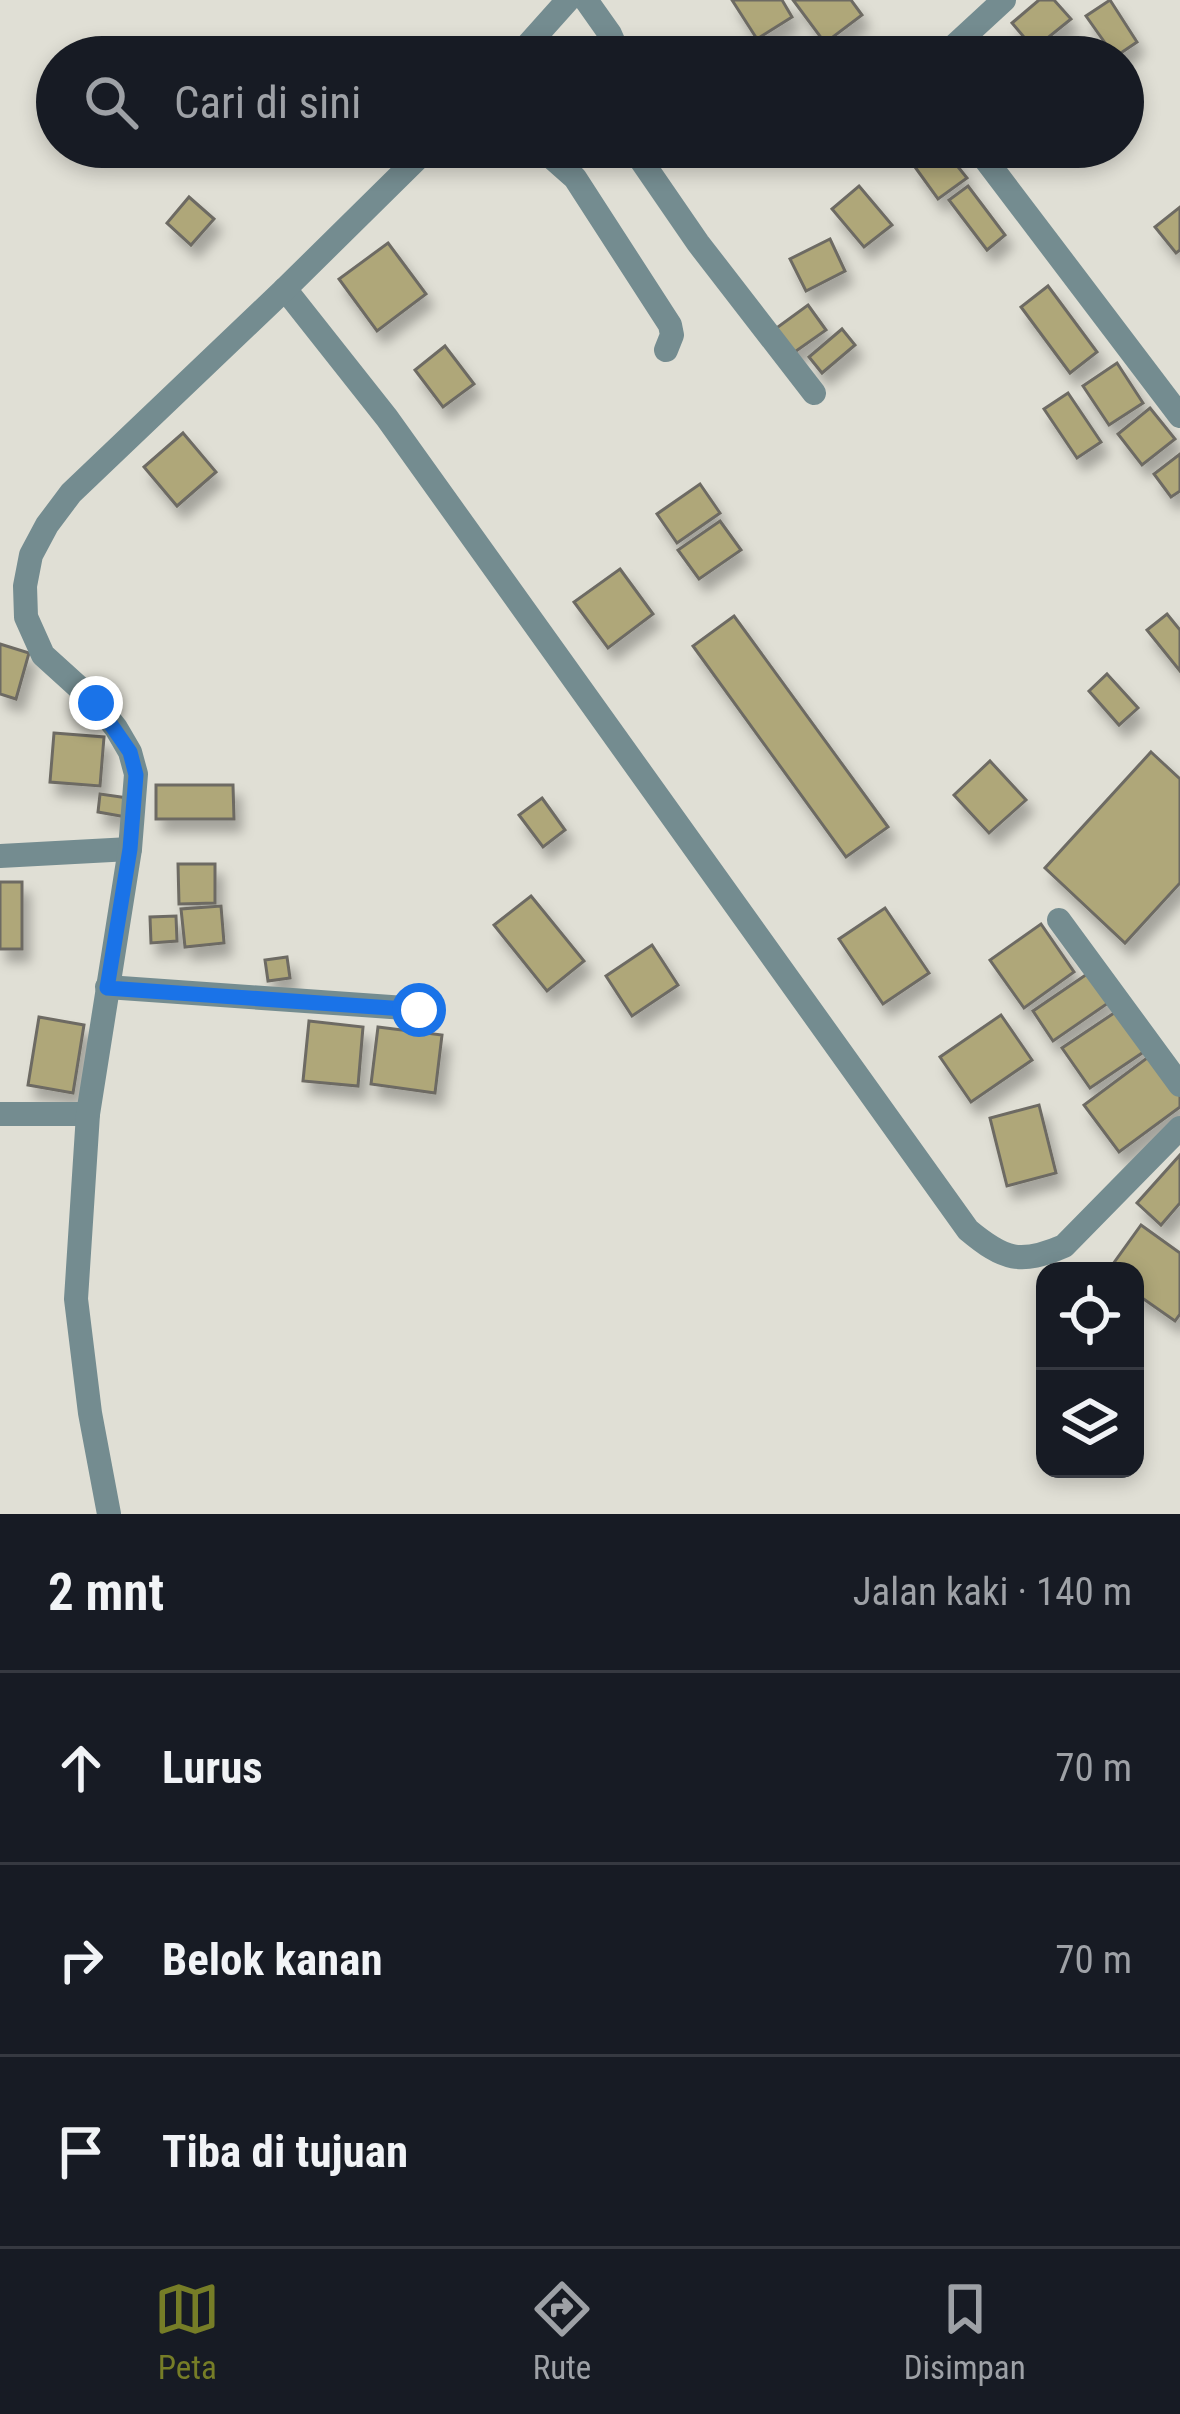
<!DOCTYPE html>
<html lang="id">
<head>
<meta charset="utf-8">
<style>
	:root { --surface:#171b24; --page:#242831; --text:#f1f3f6; --muted:#9ea1a6; --line:#363941; --accent:#767d27 }
	body { margin:0; font-family:"Roboto Condensed",sans-serif; background:var(--page); color:var(--text) }
	.controls { position:absolute; right:36px; bottom:36px; display:grid; overflow:hidden; border-radius:24px; box-shadow:0 6px 18px #0003 }
	.controls button { width:108px; height:108px; display:grid; place-items:center; padding:0; border:0; border-bottom:3px solid var(--line); background:var(--surface); color:var(--text); font:60px sans-serif }
	.stop { position:absolute; width:36px; height:36px; margin:-27px; border:9px solid #1a73e8; border-radius:50%; background:#fff }
	.stop.end { background:#1a73e8; border-color:#fff; box-shadow:0 3px 12px #0008 }
	.list { margin:0; padding:0; list-style:none }
	h2 { display:flex; justify-content:space-between; align-items:center; height:156px; margin:0; padding:0 48px; font-size:51px }
	h2 small { font-size:39px; font-weight:400; color:var(--muted) }
	.list li { display:grid; grid-template-columns:78px 1fr auto; gap:36px; align-items:center; box-sizing:border-box; height:192px; padding:0 48px; border-top:3px solid var(--line) }
	.list b { display:block; font-size:45px; white-space:nowrap }
	.list em { font-size:39px; font-style:normal; color:var(--muted) }
	.icon { flex:none; width:66px; height:66px; fill:none; stroke:currentColor; stroke-width:2; stroke-linecap:round; stroke-linejoin:round }
	.map { position:relative; flex:none; width:1180px; height:1514px; overflow:hidden }
	.search { position:absolute; background:var(--surface); box-shadow:0 6px 18px #0003; left:36px; right:36px; top:36px; height:132px; display:flex; align-items:center; gap:30px; box-sizing:border-box; padding:0 42px; border-radius:66px; color:var(--muted); font-size:45px }
	.sheet { height:732px; background:var(--surface) }
	nav { display:flex; justify-content:space-around; align-items:center; box-sizing:border-box; height:168px; border-top:3px solid var(--line); background:var(--surface); font-size:33px; color:var(--muted) }
	nav a { display:grid; justify-items:center; gap:6px }
	nav .on { color:var(--accent) }
	.map>svg:first-child { display:block }
	.building { fill:#afa779; stroke:#6d6b63; stroke-width:3; filter:url(#shadow) }
	.lines { fill:none; stroke-linecap:round; stroke-linejoin:round }
	.minor { stroke:#748c90; stroke-width:24 }
	.route { stroke:#1a73e8; stroke-width:15 }
</style>
</head>
<body>
<div class="map">
<svg width="1180" height="1514" viewBox="0 0 1180 1514">
	<defs>
		<filter id="shadow"><feDropShadow dx="7" dy="12" stdDeviation="6" flood-color="#0004"/></filter>
	</defs>
	<rect width="100%" height="100%" fill="#e0dfd5"/>
	<g class="building">
		<polygon points="732,0 782,0 792,17 757,39"/>
		<polygon points="793,0 851,0 862,15 825,43"/>
		<polygon points="1039,0 1054,0 1071,19 1034,49 1012,23"/>
		<polygon points="1110,0 1137,42 1115,57 1086,16"/>
		<polygon points="809,43 818,57 788,57"/>
		<polygon points="942,147 967,178 938,199 915,167"/>
		<polygon points="859,186 892,225 864,247 832,209"/>
		<polygon points="968,186 1005,235 987,250 949,200"/>
		<polygon points="189,197 214,219 191,245 167,223"/>
		<polygon points="1180,207 1180,250 1176,253 1155,227"/>
		<polygon points="830,239 845,271 806,291 790,259"/>
		<polygon points="388,243 426,294 377,331 339,279"/>
		<polygon points="1048,286 1097,352 1070,373 1021,307"/>
		<polygon points="808,305 826,330 789,356 771,332"/>
		<polygon points="842,329 855,345 822,373 809,357"/>
		<polygon points="445,346 474,384 443,407 415,370"/>
		<polygon points="1117,363 1143,403 1109,425 1083,386"/>
		<polygon points="1068,393 1101,442 1077,458 1044,409"/>
		<polygon points="1150,408 1175,439 1142,465 1118,434"/>
		<polygon points="183,433 216,472 177,506 144,467"/>
		<polygon points="1180,454 1180,491 1171,497 1154,474"/>
		<polygon points="700,484 720,513 677,543 657,514"/>
		<polygon points="720,521 741,550 699,579 678,550"/>
		<polygon points="620,569 653,614 608,648 574,602"/>
		<polygon points="1167,614 1180,630 1180,671 1147,630"/>
		<polygon points="734,616 888,827 846,857 693,646"/>
		<polygon points="0,644 29,653 16,699 0,694"/>
		<polygon points="1107,674 1138,708 1119,725 1089,691"/>
		<polygon points="54,733 104,737 100,786 50,782"/>
		<polygon points="1151,752 1180,779 1180,883 1125,943 1045,868"/>
		<polygon points="990,761 1026,800 989,833 954,795"/>
		<polygon points="156,785 233,785 234,819 156,819"/>
		<polygon points="100,794 128,798 126,817 98,812"/>
		<polygon points="542,798 565,830 543,847 519,815"/>
		<polygon points="178,864 215,864 215,903 179,904"/>
		<rect x="0" y="882" width="22" height="67"/>
		<polygon points="531,896 584,961 547,991 494,925"/>
		<polygon points="221,906 224,943 185,947 181,909"/>
		<polygon points="885,908 929,973 883,1004 839,939"/>
		<polygon points="176,916 177,941 151,943 150,917"/>
		<polygon points="1041,924 1074,972 1024,1008 990,960"/>
		<polygon points="652,945 678,985 632,1016 606,976"/>
		<polygon points="287,957 290,978 268,981 265,960"/>
		<polygon points="1090,972 1111,1001 1053,1041 1033,1011"/>
		<polygon points="1120,1009 1148,1049 1090,1088 1062,1048"/>
		<polygon points="1001,1015 1032,1060 971,1102 940,1057"/>
		<polygon points="39,1017 84,1025 73,1093 28,1085"/>
		<polygon points="309,1021 363,1027 358,1086 303,1081"/>
		<polygon points="378,1027 442,1035 435,1093 371,1084"/>
		<polygon points="1151,1055 1180,1094 1180,1107 1119,1152 1084,1105"/>
		<polygon points="1039,1105 1056,1173 1007,1186 990,1118"/>
		<polygon points="1180,1155 1180,1203 1161,1225 1137,1203"/>
		<polygon points="1141,1225 1180,1253 1180,1314 1175,1321 1135,1293 1135,1271 1108,1271"/>
	</g>
	<g class="lines">
		<g class="minor">
			<polyline points="586,0 610,34 620,57"/>
			<polyline points="517,57 568,0"/>
			<polyline points="946,57 953,47 1004,0"/>
			<polyline points="540,147 575,178 670,325 672,335 666,350"/>
			<polyline points="632,147 698,243 814,393"/>
			<polyline points="976,147 1180,416"/>
			<path d="M285 289 387 418 968 1230C1004 1260 1020 1265 1064 1246L1180 1128"/>
			<polyline points="0,856 130,849"/>
			<polyline points="1059,920 1180,1085"/>
			<polyline points="107,987 419,1009"/>
			<polyline points="0,1114 88,1114"/>
			<polyline points="109,1514 90,1413 76,1299 88,1114 130,849 136,774 130,752 116,728 96,703 43,655 26,617 25,586 31,555 47,525 71,493 285,289 429,147"/>
		</g>
	</g>
	<g class="lines">
		<polyline class="route" points="96,703 130,752 136,775 130,849 107,988 419,1010"/>
	</g>
</svg>
<div class="controls">
<button><svg class="icon" aria-label="locate" viewBox="0 0 24 24"><circle cx="12" cy="12" r="6"/><path d="M12 2v4M12 18v4M2 12h4M18 12h4"/></svg></button>
<button><svg class="icon" aria-label="layers" viewBox="0 0 24 24"><path d="M12 4l9 5-9 5-9-5zM3 14l9 5 9-5"/></svg></button>
</div>
<div class="stop" style="left:419px;top:1010px"></div>
<div class="stop end" style="left:96px;top:703px"></div>
<div class="search"><svg class="icon" aria-label="search" viewBox="0 0 24 24"><circle cx="10" cy="10" r="6"/><path d="M15 15l6 6"/></svg>Cari di sini</div>
</div>
<section class="sheet">
<h2>2 mnt<small>Jalan kaki · 140 m</small></h2>
<ul class="list">
<li><svg class="icon" aria-label="ahead" viewBox="0 0 24 24"><path d="M12 20V5M6 11l6-6 6 6"/></svg><div><b>Lurus</b></div><em>70 m</em></li>
<li><svg class="icon" aria-label="right" viewBox="0 0 24 24"><path d="M7 20v-9h11M14 6l5 5-5 5"/></svg><div><b>Belok kanan</b></div><em>70 m</em></li>
<li><svg class="icon" aria-label="arrive" viewBox="0 0 24 24"><path d="M6 21V4h12l-3 4 3 4H6"/></svg><div><b>Tiba di tujuan</b></div></li>
</ul>
</section>
<nav>
<a class="on"><svg class="icon" aria-label="map" viewBox="0 0 24 24"><path d="M3 6l6-2 6 2 6-2v14l-6 2-6-2-6 2zM9 4v14M15 6v14"/></svg>Peta</a>
<a><svg class="icon" aria-label="directions" viewBox="0 0 24 24"><path d="M12 3l9 9-9 9-9-9zM9 14v-3h6M13 9l2 2-2 2"/></svg>Rute</a>
<a><svg class="icon" aria-label="saved" viewBox="0 0 24 24"><path d="M7 4h10v16l-5-4-5 4z"/></svg>Disimpan</a>
</nav>
</body>
</html>
